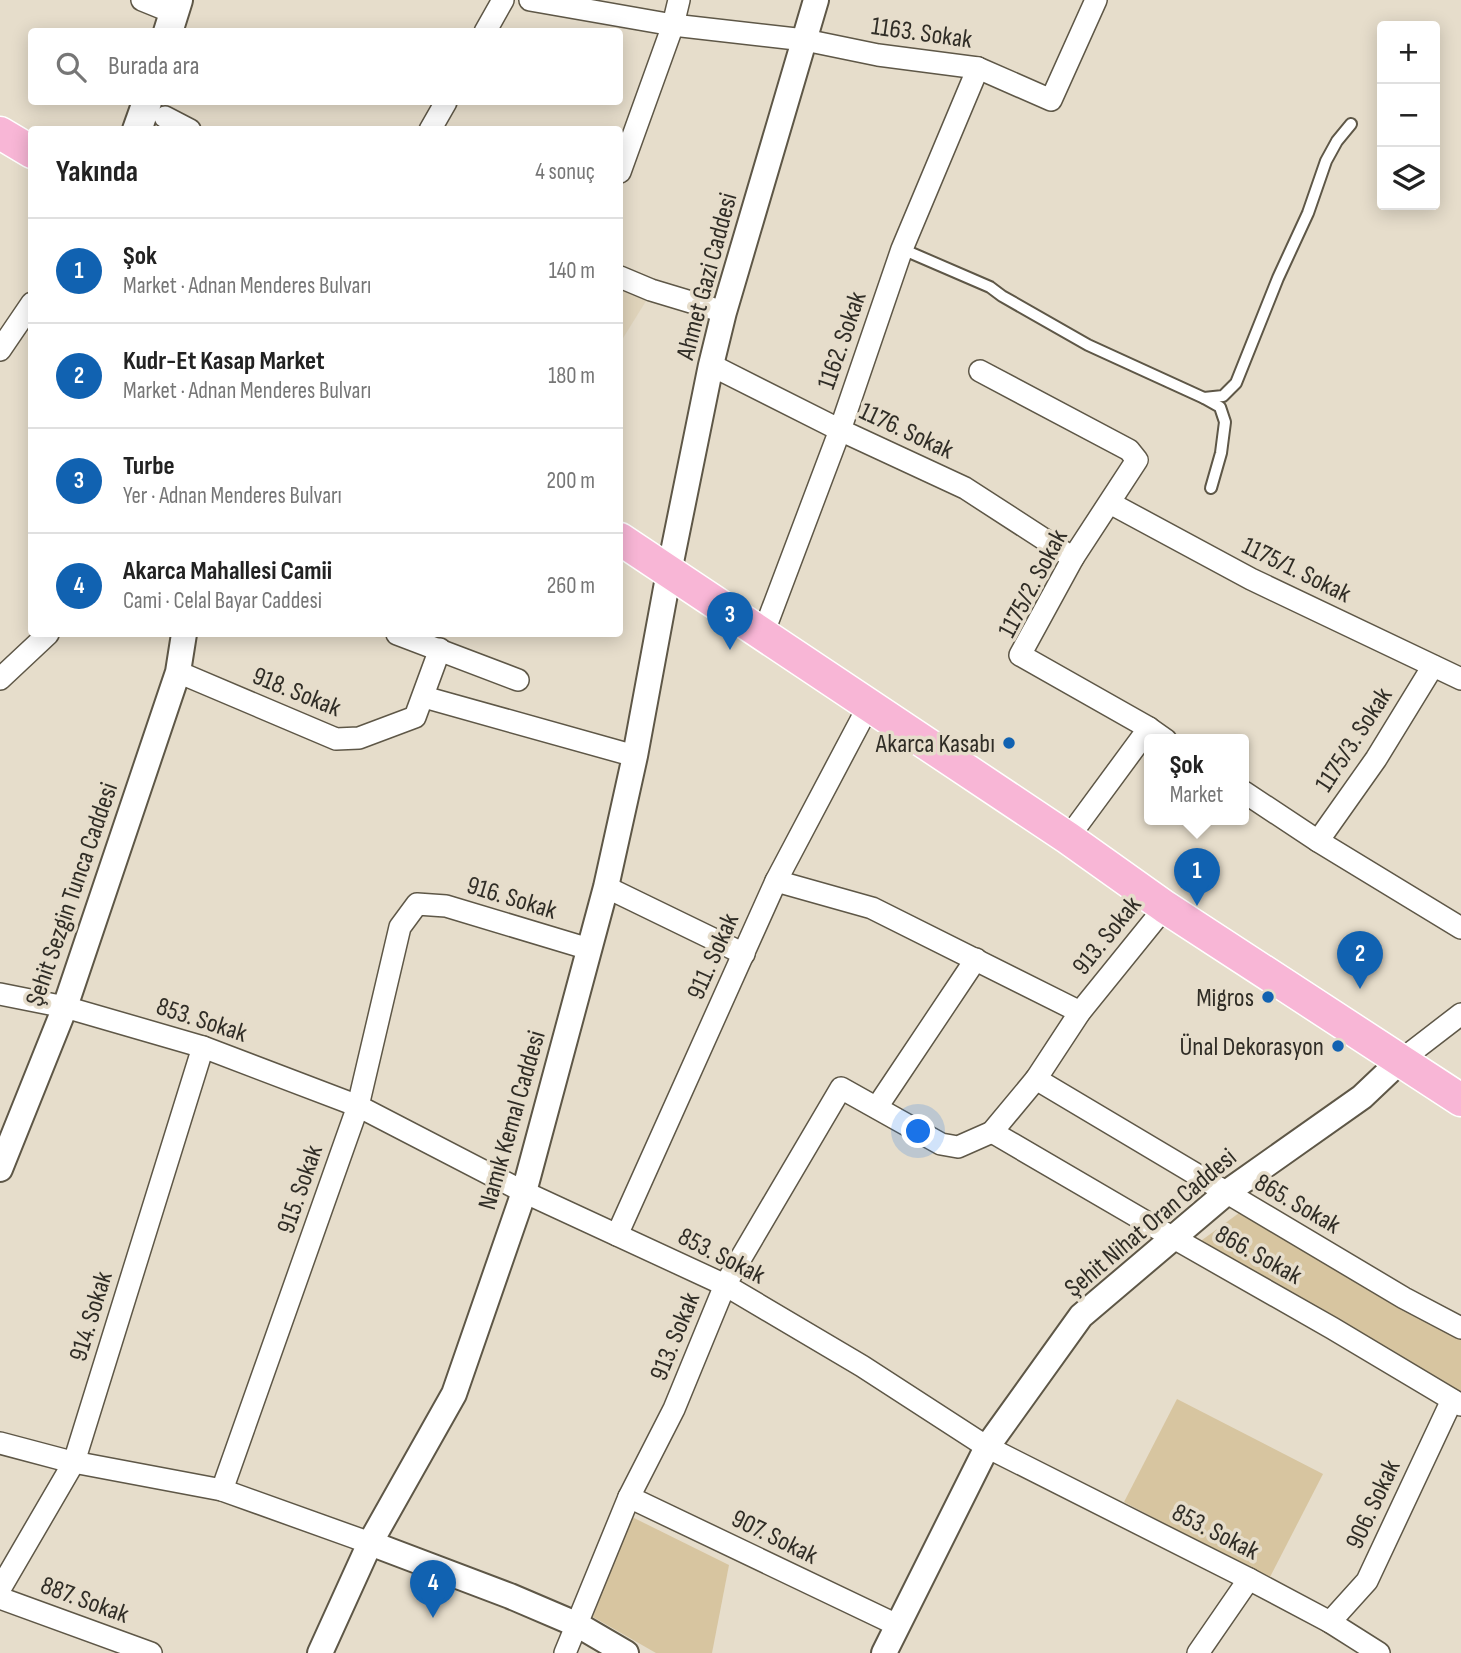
<!DOCTYPE html>
<html lang="tr">
<head>
<meta charset="utf-8">
<style>
	:root { --surface:#fff; --page:#f6f6f6; --text:#222; --muted:#767676; --line:#e0e0e0; --accent:#1162b1 }
	body { margin:0; font-family:"Sofia Sans Condensed",sans-serif; background:var(--page); color:var(--text) }
	.controls { position:absolute; right:21px; top:21px; display:grid; overflow:hidden; border-radius:7px; box-shadow:0 4px 18px #0003 }
	.controls button { width:63px; height:63px; display:grid; place-items:center; padding:0; border:0; border-bottom:2px solid var(--line); background:var(--surface); color:var(--text); font:35px sans-serif }
	.you { position:absolute; left:919px; top:1132px; width:24px; height:24px; margin:-18px; border:5px solid #fff; border-radius:50%; background:#1a73e8; box-shadow:0 0 0 10px #1a73e833 }
	.badge { display:grid; place-items:center; width:46px; height:46px; border-radius:50%; background:var(--accent); color:#fff; font-size:23px; font-weight:700 }
	.pin { position:absolute; translate:-50% -58px; filter:drop-shadow(0 2px 4px #0008) }
	.pin::after { content:''; position:absolute; top:37px; width:24px; height:21px; background:inherit; clip-path:polygon(0 0,100% 0,50% 100%) }
	.popup { position:absolute; left:1144px; top:734px; width:105px; height:91px; box-sizing:border-box; display:grid; place-content:center; border-radius:7px; background:var(--surface); filter:drop-shadow(0 2px 5px #0005); font-size:23px; white-space:nowrap; color:var(--muted) }
	.popup b { font-size:26px; color:var(--text) }
	.popup::after { content:''; position:absolute; left:50%; top:100%; margin-left:-14px; border:14px solid transparent; border-top-color:var(--surface) }
	.list { margin:0; padding:0; list-style:none }
	h2 { display:flex; justify-content:space-between; align-items:center; height:91px; margin:0; padding:0 28px; font-size:30px }
	h2 small { font-size:23px; font-weight:400; color:var(--muted) }
	.list li { display:grid; grid-template-columns:46px 1fr auto; gap:21px; align-items:center; box-sizing:border-box; height:105px; padding:0 28px; border-top:2px solid var(--line) }
	.list b { display:block; font-size:26px; white-space:nowrap }
	.list p { margin:0; font-size:23px; white-space:nowrap; color:var(--muted) }
	.list em { font-size:23px; font-style:normal; color:var(--muted) }
	.icon { flex:none; width:38px; height:38px; fill:none; stroke:currentColor; stroke-width:2; stroke-linecap:round; stroke-linejoin:round }
	.map { position:relative; flex:none; width:1461px; height:1653px; overflow:hidden }
	.search { position:absolute; background:var(--surface); box-shadow:0 4px 18px #0003; left:28px; top:28px; width:595px; height:77px; display:flex; align-items:center; gap:18px; box-sizing:border-box; padding:0 24px; border-radius:7px; color:var(--muted); font-size:26px }
	.panel { position:absolute; background:var(--surface); box-shadow:0 4px 18px #0003; left:28px; top:126px; width:595px; height:511px; border-radius:7px }
	.map>svg:first-child { display:block }
	.built { fill:#e0d4bb }
	.green { fill:#d7c5a0 }
	.lines { fill:none; stroke-linecap:round; stroke-linejoin:round }
	.service-casing { stroke:#5e5747; stroke-width:14 }
	.minor-casing { stroke:#5e5747; stroke-width:24 }
	.tertiary-casing { stroke:#5e5747; stroke-width:28 }
	.secondary-casing { stroke:#5e5747; stroke-width:32 }
	.primary-casing { stroke:#fff; stroke-width:35 }
	.service { stroke:#fff; stroke-width:10 }
	.minor { stroke:#fff; stroke-width:21 }
	.tertiary { stroke:#fff; stroke-width:24 }
	.secondary { stroke:#fff; stroke-width:28 }
	.primary { stroke:#f8b6d6; stroke-width:32 }
	.poi-dot { fill:#1162b1; stroke:#e6ddcb; stroke-width:2.5 }
	.labels { text-anchor:middle; stroke-width:7; stroke-linejoin:round; paint-order:stroke }
	.street-label { font-size:26px; fill:#302d26; stroke:#e6ddcb }
	.poi-label { font-size:26px; fill:#302d26; stroke:#e6ddcb; text-anchor:end }
</style>
</head>
<body>
<div class="map">
<svg width="1461" height="1653" viewBox="0 0 1461 1653">
	<rect width="100%" height="100%" fill="#e6ddcb"/>
	<polygon class="built" points="620,290 646,301 620,343"/>
	<g class="green">
		<polygon points="1239,1213 1461,1336 1461,1397 1198,1243"/>
		<polygon points="1177,1399 1323,1474 1269,1579 1124,1502"/>
		<polygon points="630,1516 729,1565 712,1653 656,1653 593,1617"/>
	</g>
	<g class="lines">
		<defs>
			<g id="service">
				<polyline points="902,249 990,287 1002,296 1088,345 1204,398 1223,396 1236,383 1278,278 1308,213 1326,161 1337,141 1351,124"/>
				<polyline points="1204,398 1220,407 1225,422 1221,453 1211,488"/>
			</g>
			<g id="minor">
				<polyline points="142,0 174,13"/>
				<polyline points="530,0 673,25 805,40 878,55 978,68 1051,100 1096,0"/>
				<polyline points="485,32 503,0"/>
				<polyline points="165,117 190,130"/>
				<polyline points="430,130 446,102"/>
				<polyline points="620,172 673,25 679,0"/>
				<polyline points="620,277 651,290 724,312"/>
				<polyline points="0,350 32,303"/>
				<polyline points="711,365 840,430 965,488 1073,558"/>
				<polyline points="980,371 1129,450 1137,460 1073,558 1020,655 1149,728 1166,740"/>
				<polyline points="1110,503 1251,579 1461,679"/>
				<polyline points="397,634 518,680"/>
				<polyline points="763,634 840,430 902,249 978,68"/>
				<polyline points="178,672 336,739 359,738 415,717 440,649"/>
				<polyline points="0,679 48,634"/>
				<polyline points="424,697 635,756"/>
				<polyline points="1244,792 1318,841 1461,928"/>
				<polyline points="1068,838 1149,728"/>
				<polyline points="1318,841 1376,759 1433,666"/>
				<polyline points="776,881 872,908 1080,1012"/>
				<polyline points="606,887 744,954"/>
				<polyline points="0,994 65,1007 203,1047 358,1106 524,1192 725,1285 862,1366 987,1447 1249,1579 1330,1622 1379,1653"/>
				<polyline points="1400,1061 1461,1014"/>
				<polyline points="1036,1079 1404,1298 1461,1328"/>
				<polyline points="877,1107 976,959"/>
				<polyline points="992,1132 1172,1237 1332,1328 1461,1405"/>
				<polyline points="617,1235 776,881 869,705"/>
				<polyline points="0,1443 68,1461 222,1490 370,1543"/>
				<polyline points="222,1490 358,1106 400,927 417,904 446,906 589,949"/>
				<polyline points="629,1497 897,1625"/>
				<polyline points="0,1589 74,1462 203,1047"/>
				<polyline points="0,1598 151,1653"/>
				<polyline points="1330,1622 1367,1581 1452,1400"/>
				<polyline points="565,1653 629,1497 674,1409 725,1285 841,1088 941,1144 958,1147 992,1132 1036,1079 1080,1012 1165,907"/>
				<polyline points="1198,1653 1249,1579"/>
			</g>
			<g id="tertiary">
				<polyline points="0,1169 65,1007 178,672 184,634"/>
				<polyline points="370,1543 510,1596 578,1625 626,1653"/>
				<polyline points="320,1653 370,1543 454,1394 524,1192 606,887 635,756 669,572 711,365 724,312 816,0"/>
				<polyline points="884,1653 987,1447 1081,1316 1226,1193 1362,1097 1400,1061"/>
			</g>
			<g id="secondary">
				<polyline points="168,32 178,0"/>
				<polyline points="137,130 147,102"/>
			</g>
			<g id="primary">
				<polyline points="0,133 32,152"/>
				<polyline points="620,539 1068,838 1165,907 1461,1100"/>
			</g>
		</defs>
		<use href="#service" class="service-casing"/>
		<use href="#minor" class="minor-casing"/>
		<use href="#tertiary" class="tertiary-casing"/>
		<use href="#secondary" class="secondary-casing"/>
		<use href="#primary" class="primary-casing"/>
		<use href="#service" class="service"/>
		<use href="#minor" class="minor"/>
		<use href="#tertiary" class="tertiary"/>
		<use href="#secondary" class="secondary"/>
		<use href="#primary" class="primary"/>
	</g>
	<g class="poi-dot">
		<circle cx="1009" cy="743" r="7"/>
		<circle cx="1268" cy="997" r="7"/>
		<circle cx="1338" cy="1046" r="7"/>
	</g>
	<g class="labels">
		<g class="street-label">
			<text transform="translate(922 32) rotate(8)" y="9">1163. Sokak</text>
			<text transform="translate(706 276) rotate(-75)" y="9">Ahmet Gazi Caddesi</text>
			<text transform="translate(841 340) rotate(-71)" y="9">1162. Sokak</text>
			<text transform="translate(907 430) rotate(25)" y="9">1176. Sokak</text>
			<text transform="translate(1297 569) rotate(26)" y="9">1175/1. Sokak</text>
			<text transform="translate(1032 583) rotate(-62)" y="9">1175/2. Sokak</text>
			<text transform="translate(297 691) rotate(22)" y="9">918. Sokak</text>
			<text transform="translate(1353 739) rotate(-57)" y="9">1175/3. Sokak</text>
			<text transform="translate(71 894) rotate(-71)" y="9">Şehit Sezgin Tunca Caddesi</text>
			<text transform="translate(512 897) rotate(17)" y="9">916. Sokak</text>
			<text transform="translate(1106 935) rotate(-51)" y="9">913. Sokak</text>
			<text transform="translate(712 956) rotate(-66)" y="9">911. Sokak</text>
			<text transform="translate(202 1019) rotate(18)" y="9">853. Sokak</text>
			<text transform="translate(511 1120) rotate(-74)" y="9">Namık Kemal Caddesi</text>
			<text transform="translate(299 1189) rotate(-71)" y="9">915. Sokak</text>
			<text transform="translate(1298 1203) rotate(30)" y="9">865. Sokak</text>
			<text transform="translate(1150 1222) rotate(-40)" y="9">Şehit Nihat Oran Caddesi</text>
			<text transform="translate(1259 1254) rotate(29)" y="9">866. Sokak</text>
			<text transform="translate(722 1255) rotate(27)" y="9">853. Sokak</text>
			<text transform="translate(90 1316) rotate(-73)" y="9">914. Sokak</text>
			<text transform="translate(674 1336) rotate(-68)" y="9">913. Sokak</text>
			<text transform="translate(1372 1504) rotate(-65)" y="9">906. Sokak</text>
			<text transform="translate(1216 1531) rotate(27)" y="9">853. Sokak</text>
			<text transform="translate(775 1536) rotate(26)" y="9">907. Sokak</text>
			<text transform="translate(85 1599) rotate(20)" y="9">887. Sokak</text>
		</g>
		<g class="poi-label">
			<text x="995" y="752">Akarca Kasabı</text>
			<text x="1254" y="1006">Migros</text>
			<text x="1324" y="1055">Ünal Dekorasyon</text>
		</g>
	</g>
</svg>
<div class="controls">
<button>+</button>
<button>−</button>
<button><svg class="icon" aria-label="layers" viewBox="0 0 24 24"><path d="M12 4l9 5-9 5-9-5zM3 14l9 5 9-5"/></svg></button>
</div>
<div class="you"></div>
<div class="pin badge" style="left:1197px;top:906px">1</div>
<div class="popup"><b>Şok</b>Market</div>
<div class="pin badge" style="left:1360px;top:989px">2</div>
<div class="pin badge" style="left:730px;top:650px">3</div>
<div class="pin badge" style="left:433px;top:1618px">4</div>
<div class="search"><svg class="icon" aria-label="search" viewBox="0 0 24 24"><circle cx="10" cy="10" r="6"/><path d="M15 15l6 6"/></svg>Burada ara</div>
<section class="panel">
<h2>Yakında<small>4 sonuç</small></h2>
<ul class="list">
<li><span class="badge">1</span><div><b>Şok</b><p>Market · Adnan Menderes Bulvarı</p></div><em>140 m</em></li>
<li><span class="badge">2</span><div><b>Kudr-Et Kasap Market</b><p>Market · Adnan Menderes Bulvarı</p></div><em>180 m</em></li>
<li><span class="badge">3</span><div><b>Turbe</b><p>Yer · Adnan Menderes Bulvarı</p></div><em>200 m</em></li>
<li><span class="badge">4</span><div><b>Akarca Mahallesi Camii</b><p>Cami · Celal Bayar Caddesi</p></div><em>260 m</em></li>
</ul>
</section>
</div>
</body>
</html>
